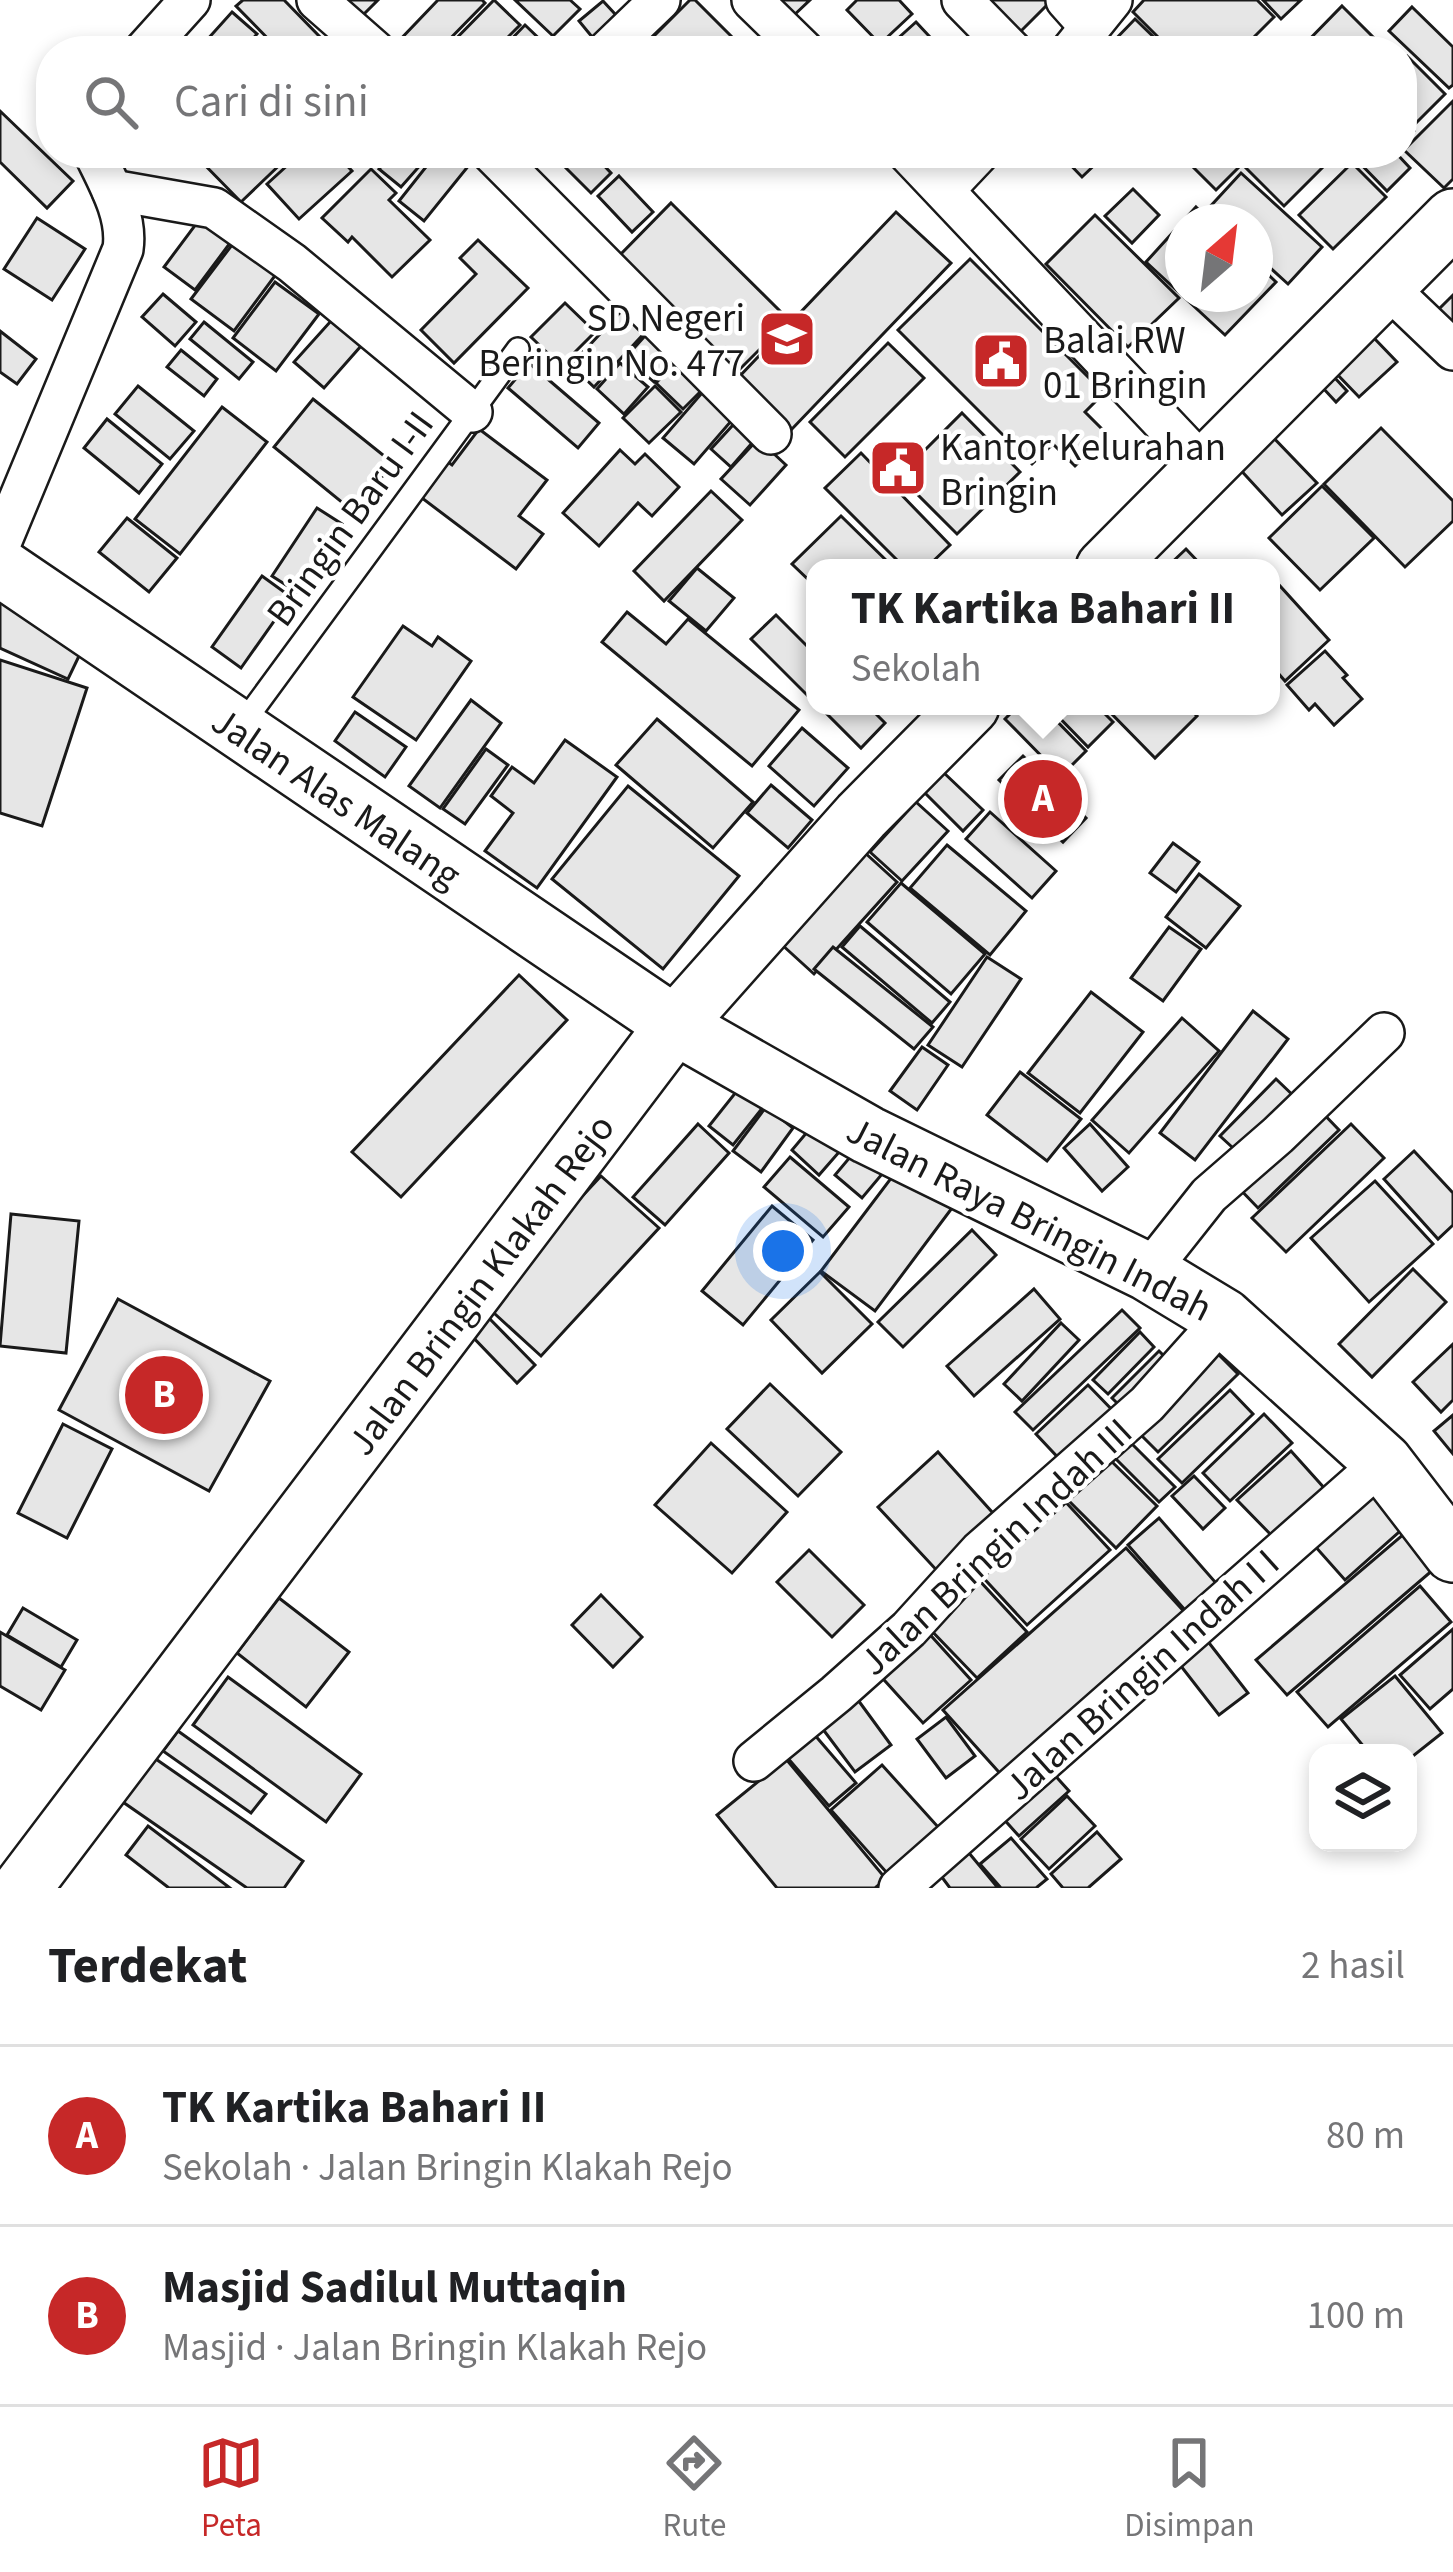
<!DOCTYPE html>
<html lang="id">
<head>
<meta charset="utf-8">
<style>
	:root { --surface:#fff; --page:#f6f6f6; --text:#202124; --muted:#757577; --line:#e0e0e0; --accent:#c62828 }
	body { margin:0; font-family:"Source Sans 3",sans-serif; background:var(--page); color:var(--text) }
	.controls { position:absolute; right:36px; bottom:36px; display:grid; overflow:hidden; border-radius:24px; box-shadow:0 6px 18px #0003 }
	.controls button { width:108px; height:108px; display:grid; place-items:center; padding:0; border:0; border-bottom:3px solid var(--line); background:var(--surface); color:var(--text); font:60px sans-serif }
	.compass { position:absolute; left:1165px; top:204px; width:108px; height:108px; border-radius:50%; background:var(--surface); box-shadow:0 6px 18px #0003; rotate:28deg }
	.you { position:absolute; left:783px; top:1251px; width:42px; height:42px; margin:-30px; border:9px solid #fff; border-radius:50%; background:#1a73e8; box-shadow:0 0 0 18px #1a73e833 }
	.badge { display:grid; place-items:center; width:78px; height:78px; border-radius:50%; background:var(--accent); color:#fff; font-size:39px; font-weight:700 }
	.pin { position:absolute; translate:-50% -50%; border:6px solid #fff; box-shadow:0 3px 12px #0006 }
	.popup { position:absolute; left:806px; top:559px; width:474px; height:156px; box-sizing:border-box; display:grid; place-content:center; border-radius:24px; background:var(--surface); filter:drop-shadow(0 3px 9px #0005); font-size:39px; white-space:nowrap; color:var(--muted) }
	.popup b { font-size:45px; color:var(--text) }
	.popup::after { content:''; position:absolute; left:50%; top:100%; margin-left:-24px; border:24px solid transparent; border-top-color:var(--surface) }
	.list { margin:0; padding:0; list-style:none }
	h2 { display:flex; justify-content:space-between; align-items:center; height:156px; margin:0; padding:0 48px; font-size:51px }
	h2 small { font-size:39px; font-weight:400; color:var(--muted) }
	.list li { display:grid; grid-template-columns:78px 1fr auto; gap:36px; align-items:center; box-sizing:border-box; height:180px; padding:0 48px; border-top:3px solid var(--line) }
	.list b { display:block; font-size:45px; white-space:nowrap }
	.list p { margin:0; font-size:39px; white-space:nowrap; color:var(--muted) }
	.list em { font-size:39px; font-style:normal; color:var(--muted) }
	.icon { flex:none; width:66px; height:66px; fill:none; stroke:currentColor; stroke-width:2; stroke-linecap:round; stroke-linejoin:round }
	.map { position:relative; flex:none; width:1453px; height:1888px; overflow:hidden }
	.search { position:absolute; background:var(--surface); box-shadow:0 6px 18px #0003; left:36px; right:36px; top:36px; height:132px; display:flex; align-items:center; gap:30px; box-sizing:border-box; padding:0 42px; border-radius:48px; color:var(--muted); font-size:45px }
	.sheet { height:516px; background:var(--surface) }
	nav { display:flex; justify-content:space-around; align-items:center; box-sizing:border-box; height:168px; border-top:3px solid var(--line); background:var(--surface); font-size:33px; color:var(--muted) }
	nav a { display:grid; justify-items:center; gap:6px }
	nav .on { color:var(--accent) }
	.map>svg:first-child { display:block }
	.building { fill:#e6e6e6; stroke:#1a1a1a; stroke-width:3 }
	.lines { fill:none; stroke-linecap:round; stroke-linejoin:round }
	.lane-casing { stroke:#1a1a1a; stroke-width:26 }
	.street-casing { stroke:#1a1a1a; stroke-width:44 }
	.secondary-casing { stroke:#1a1a1a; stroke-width:62 }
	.lane { stroke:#fff; stroke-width:21 }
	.street { stroke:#fff; stroke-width:39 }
	.secondary { stroke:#fff; stroke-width:57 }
	.labels { text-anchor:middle; stroke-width:9; stroke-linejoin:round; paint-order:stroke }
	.poi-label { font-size:39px; fill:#1a1a1a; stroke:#fff; text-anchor:start }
	.street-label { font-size:39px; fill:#1a1a1a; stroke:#fff }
</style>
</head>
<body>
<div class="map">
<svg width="1453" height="1888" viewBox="0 0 1453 1888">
	<rect width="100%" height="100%" fill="#fff"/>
	<g class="building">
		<polygon points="243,0 284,0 320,37 305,51 280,51 236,6"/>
		<polygon points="326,0 378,0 352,26"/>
		<polygon points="438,0 482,0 485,3 438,51 401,51 395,45"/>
		<polygon points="494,0 520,25 494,51 444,51"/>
		<polygon points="515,0 570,0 580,9 553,36"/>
		<polygon points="690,0 695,0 742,47 738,51 639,51"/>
		<polygon points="774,0 810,0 791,18"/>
		<polygon points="857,0 899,0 912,14 880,44 847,10"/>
		<polygon points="973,0 1052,0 1013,39"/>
		<polygon points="1144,0 1257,0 1274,17 1240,51 1172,51 1133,12"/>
		<polygon points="1263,0 1301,0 1281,19"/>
		<polygon points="603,1 627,27 602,49 579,21"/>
		<polygon points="1342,6 1380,44 1373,51 1302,51 1300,49"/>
		<polygon points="1412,7 1453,47 1453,85 1449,88 1389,31"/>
		<polygon points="232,12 257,34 242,51 197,51"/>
		<polygon points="1135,19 1168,51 1114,51 1109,46"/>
		<polygon points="916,22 943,51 884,51"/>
		<polygon points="525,25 552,51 500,51"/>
		<polygon points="261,38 274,51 246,51"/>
		<polygon points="1407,56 1445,94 1415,124 1402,112 1402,60"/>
		<polygon points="1453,101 1453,179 1444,188 1404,150"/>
		<polygon points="0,111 73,181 47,208 0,162"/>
		<polygon points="1402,119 1414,131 1402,143"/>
		<polygon points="198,153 292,153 241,202 195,155"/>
		<polygon points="301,153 335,153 352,171 299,219 267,184"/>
		<polygon points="393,153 431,153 401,187 379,169"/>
		<polygon points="437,153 457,153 470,164 424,221 399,201"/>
		<polygon points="551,153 592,153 611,173 591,193"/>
		<polygon points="1059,153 1107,153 1082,177"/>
		<polygon points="1195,153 1223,153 1238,168 1216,190 1187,161"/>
		<polygon points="1231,153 1337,153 1284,206"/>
		<polygon points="1350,153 1396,153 1410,168 1387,191"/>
		<polygon points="1352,163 1386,197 1333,249 1299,215"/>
		<polygon points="371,169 396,193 389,200 430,240 392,277 352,237 348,242 322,218"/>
		<polygon points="1241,173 1322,247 1288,284 1255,254 1255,222 1220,222 1207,210"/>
		<polygon points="619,176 653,212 632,232 598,196"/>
		<polygon points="1133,189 1159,215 1132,243 1105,216"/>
		<polygon points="671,203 789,320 734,375 617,258"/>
		<polygon points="1196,207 1212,222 1183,222 1183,294 1255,294 1255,262 1276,282 1225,335 1146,262"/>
		<polygon points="205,212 236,235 195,290 164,267"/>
		<polygon points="896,212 951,263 792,429 738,378"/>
		<polygon points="1095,215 1179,298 1128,347 1046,264"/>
		<polygon points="37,218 85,249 52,300 4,269"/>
		<polygon points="478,240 528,288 454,363 421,330 476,274 460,258"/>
		<polygon points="235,241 277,273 234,331 191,299"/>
		<polygon points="970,259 1104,393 1085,412 1107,434 1075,466 1053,444 1032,464 898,330"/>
		<polygon points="275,282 319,314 276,371 233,338"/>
		<polygon points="163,294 196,322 175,346 142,317"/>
		<polygon points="1453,295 1453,326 1437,311"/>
		<polygon points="565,303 595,332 561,366 531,337"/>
		<polygon points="628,304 652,325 594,387 571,365"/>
		<polygon points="339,312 368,338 324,388 294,362"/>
		<polygon points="204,322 253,362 239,379 190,339"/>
		<polygon points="653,327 681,353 654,382 626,357"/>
		<polygon points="0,331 36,359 17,384 0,372"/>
		<polygon points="1373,337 1397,362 1359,397 1335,372"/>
		<polygon points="888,343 924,378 845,457 810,422"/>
		<polygon points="181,350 217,379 204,396 167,367"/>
		<polygon points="676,362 703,389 683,409 656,383"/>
		<polygon points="529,363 599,423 578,448 508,388"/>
		<polygon points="620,363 648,387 624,414 597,389"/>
		<polygon points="1334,377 1347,391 1336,402 1322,387"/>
		<polygon points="138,386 194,431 170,459 115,414"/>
		<polygon points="655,386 681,412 649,443 623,418"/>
		<polygon points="708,386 739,412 694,464 663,438"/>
		<polygon points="313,399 393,463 354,512 274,447"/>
		<polygon points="222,407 267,442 180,554 135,519"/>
		<polygon points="962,413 1020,472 957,534 899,476"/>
		<polygon points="107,419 162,464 139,493 84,448"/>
		<polygon points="733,425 752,443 731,467 711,449"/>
		<polygon points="1381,428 1453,501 1453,521 1405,567 1324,484"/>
		<polygon points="479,429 547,480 519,516 543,534 516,569 418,495 444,459 452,465"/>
		<polygon points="1269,433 1317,483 1282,515 1236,465"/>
		<polygon points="758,439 786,465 750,505 721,479"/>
		<polygon points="620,450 635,464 645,454 679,487 652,516 638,503 599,546 563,513"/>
		<polygon points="861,453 950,545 926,568 905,568 825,488"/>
		<polygon points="1322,486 1374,538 1320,590 1269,538"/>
		<polygon points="711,491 742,520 664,601 634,571"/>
		<polygon points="317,508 342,524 297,592 272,576"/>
		<polygon points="841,516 894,568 815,568 815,586 792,564"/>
		<polygon points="127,518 177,558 149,592 99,552"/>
		<polygon points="1186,549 1204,568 1166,568"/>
		<polygon points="697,568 734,598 706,631 669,601"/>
		<polygon points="262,576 291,597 241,668 212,647"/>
		<polygon points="1271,576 1329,640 1285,681 1271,665"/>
		<polygon points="0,597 91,631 68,679 0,648"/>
		<polygon points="627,612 666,644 688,619 799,710 752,766 602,642"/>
		<polygon points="776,615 815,654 815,703 751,639"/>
		<polygon points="403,626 432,646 438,637 471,661 416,740 353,697"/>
		<polygon points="1325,651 1347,675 1343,678 1362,699 1334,725 1315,704 1309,710 1287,685"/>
		<polygon points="0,660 87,688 42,826 0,813"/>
		<polygon points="471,700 501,723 440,808 409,786"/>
		<polygon points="819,706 868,706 885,723 861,748"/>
		<polygon points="1018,706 1042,706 1086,751 1061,776 1005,719"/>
		<polygon points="1048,706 1097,706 1113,722 1088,747"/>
		<polygon points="1104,706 1187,706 1197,716 1155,758"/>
		<polygon points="355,712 406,747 385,777 335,741"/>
		<polygon points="657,719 753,802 713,848 616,765"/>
		<polygon points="802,728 848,768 814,806 769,766"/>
		<polygon points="565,740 617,777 537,888 485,851 513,813 491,796 512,767 534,783"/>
		<polygon points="486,749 508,765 465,824 443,809"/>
		<polygon points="1023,756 1086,818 1063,842 999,780"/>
		<polygon points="943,772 983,810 963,831 924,792"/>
		<polygon points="771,785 812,820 788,848 747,813"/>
		<polygon points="628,786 739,876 663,969 552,879"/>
		<polygon points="916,802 948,831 902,881 870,852"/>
		<polygon points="990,812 1056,871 1032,898 966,839"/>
		<polygon points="1173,843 1199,862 1176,892 1150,873"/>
		<polygon points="947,845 1026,911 990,955 910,888"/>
		<polygon points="863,851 897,882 814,974 780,943"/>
		<polygon points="1199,874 1240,906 1206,948 1166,917"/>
		<polygon points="901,883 985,954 951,994 867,922"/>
		<polygon points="860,926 950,1002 932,1023 842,947"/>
		<polygon points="1169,927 1201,949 1163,1001 1131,978"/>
		<polygon points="833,947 933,1027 914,1049 814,969"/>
		<polygon points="987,957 1021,979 962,1067 928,1045"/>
		<polygon points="519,975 567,1020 401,1197 352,1152"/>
		<polygon points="1091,992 1143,1032 1080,1113 1028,1073"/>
		<polygon points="1253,1011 1288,1039 1195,1160 1160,1133"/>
		<polygon points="1182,1018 1219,1051 1129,1153 1092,1120"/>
		<polygon points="922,1047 948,1065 917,1110 890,1091"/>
		<polygon points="1020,1072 1081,1119 1047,1161 987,1115"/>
		<polygon points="1276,1079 1300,1102 1244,1158 1220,1136"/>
		<polygon points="740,1087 764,1106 733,1145 709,1126"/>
		<polygon points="1315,1105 1339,1130 1258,1208 1235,1184"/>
		<polygon points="766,1107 793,1128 761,1172 733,1151"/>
		<polygon points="819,1118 847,1143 819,1175 792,1150"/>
		<polygon points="698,1124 729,1153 665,1225 633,1197"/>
		<polygon points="1090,1124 1128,1167 1102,1191 1064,1148"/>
		<polygon points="1351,1124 1384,1158 1286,1252 1252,1218"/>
		<polygon points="861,1144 888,1167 862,1198 835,1175"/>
		<polygon points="1414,1151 1453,1193 1453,1225 1438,1239 1384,1179"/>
		<polygon points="790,1157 849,1207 823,1237 764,1187"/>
		<polygon points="901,1165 955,1204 875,1311 821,1271"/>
		<polygon points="601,1176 659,1228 541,1356 483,1303"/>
		<polygon points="1375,1181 1433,1244 1369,1302 1311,1238"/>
		<polygon points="772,1206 813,1240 743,1325 702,1291"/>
		<polygon points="11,1214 79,1221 66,1353 0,1346"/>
		<polygon points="972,1230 996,1255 903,1347 878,1322"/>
		<polygon points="1413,1269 1446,1302 1372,1377 1339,1344"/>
		<polygon points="820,1272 872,1324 822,1373 771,1320"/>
		<polygon points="1034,1289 1060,1319 974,1396 947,1366"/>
		<polygon points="118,1299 270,1381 209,1491 59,1410"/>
		<polygon points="1122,1310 1140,1328 1033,1430 1015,1412"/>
		<polygon points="485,1314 535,1365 517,1383 467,1331"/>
		<polygon points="1061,1323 1079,1340 1022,1401 1004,1384"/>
		<polygon points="1140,1332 1154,1347 1108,1394 1093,1380"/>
		<polygon points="1453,1344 1453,1400 1441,1412 1413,1382"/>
		<polygon points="1210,1346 1238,1374 1158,1452 1130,1424"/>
		<polygon points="1159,1351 1173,1365 1126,1412 1112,1398"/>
		<polygon points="770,1384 841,1452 798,1496 727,1429"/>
		<polygon points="1088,1385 1118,1416 1066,1466 1036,1434"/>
		<polygon points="1230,1390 1253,1414 1182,1483 1158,1459"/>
		<polygon points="1264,1414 1292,1443 1230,1501 1203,1473"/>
		<polygon points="1453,1415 1453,1454 1434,1431"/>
		<polygon points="63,1424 112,1449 67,1538 18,1513"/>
		<polygon points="1124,1436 1175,1487 1159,1502 1108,1451"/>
		<polygon points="711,1443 787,1512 732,1573 655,1505"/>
		<polygon points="1291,1451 1326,1490 1274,1538 1237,1500"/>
		<polygon points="938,1452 1001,1522 942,1576 878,1507"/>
		<polygon points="1106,1456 1157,1506 1116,1548 1065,1497"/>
		<polygon points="1194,1476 1225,1508 1203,1529 1172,1496"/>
		<polygon points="1385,1481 1416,1517 1345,1580 1313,1544"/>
		<polygon points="1061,1497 1110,1550 1027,1625 978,1572"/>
		<polygon points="1159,1518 1216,1583 1185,1610 1128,1545"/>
		<polygon points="1418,1522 1448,1557 1287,1695 1256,1660"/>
		<polygon points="1126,1548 1189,1617 1006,1780 943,1710"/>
		<polygon points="809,1550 864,1605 832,1637 777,1582"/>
		<polygon points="977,1578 1027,1632 977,1678 926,1625"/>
		<polygon points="1420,1586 1451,1622 1328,1727 1297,1692"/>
		<polygon points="601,1595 642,1637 613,1667 572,1625"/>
		<polygon points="279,1598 349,1652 306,1707 237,1653"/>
		<polygon points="23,1608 77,1640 61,1667 7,1635"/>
		<polygon points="924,1628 971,1680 923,1723 876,1671"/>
		<polygon points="1453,1629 1453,1689 1430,1709 1400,1675"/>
		<polygon points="0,1632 65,1670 41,1710 0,1686"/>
		<polygon points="1206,1639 1248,1693 1219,1715 1177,1661"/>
		<polygon points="1395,1676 1442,1733 1408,1760 1408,1753 1369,1753 1341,1719"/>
		<polygon points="228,1677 361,1774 326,1822 193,1725"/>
		<polygon points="858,1700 891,1745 855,1772 822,1728"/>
		<polygon points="946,1717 975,1756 946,1778 917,1739"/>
		<polygon points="178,1731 266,1794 251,1813 163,1751"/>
		<polygon points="813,1733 856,1783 829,1806 786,1756"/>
		<polygon points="150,1755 303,1861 284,1888 247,1888 120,1800"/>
		<polygon points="786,1759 886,1879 875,1888 777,1888 717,1815"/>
		<polygon points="882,1765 939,1828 887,1873 831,1810"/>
		<polygon points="1051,1771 1069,1791 1019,1836 1001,1816"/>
		<polygon points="1067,1796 1095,1826 1049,1869 1021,1839"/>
		<polygon points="148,1826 230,1888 169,1888 126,1855"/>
		<polygon points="1097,1832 1121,1859 1088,1888 1063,1888 1051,1874"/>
		<polygon points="1011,1838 1047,1879 1036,1888 1001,1888 980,1864"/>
		<polygon points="969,1853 998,1888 950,1888 941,1876"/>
	</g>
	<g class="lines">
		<defs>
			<polyline id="lane" points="241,726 518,349"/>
			<g id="street">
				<polyline points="317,0 375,51"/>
				<polyline points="752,0 804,51"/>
				<polyline points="962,0 1012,51"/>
				<polyline points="1066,0 1090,27"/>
				<polyline points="144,51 190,0"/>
				<polyline points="607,51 660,0"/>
				<polyline points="1071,51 1112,0"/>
				<polyline points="492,153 771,434"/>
				<polyline points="908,153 1204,466"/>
				<polyline points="945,189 979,153"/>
				<polyline points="112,190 214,208 292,263 472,412"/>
				<polyline points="1386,286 1453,350"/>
				<path d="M0 545 123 249C128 216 108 182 94 153"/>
				<polyline points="1148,1272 1209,1195 1278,1135 1384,1033"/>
				<polyline points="754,1761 836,1694 909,1629 980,1551 1147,1404 1224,1318"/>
				<polyline points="899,1888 1383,1462"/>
			</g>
			<g id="secondary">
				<polyline points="0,567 675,1025 868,1135 1148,1272 1224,1318 1383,1462 1453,1553"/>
				<polyline points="1105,568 1453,218"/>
				<polyline points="22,1888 675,1025 861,816 970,706"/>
			</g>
		</defs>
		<use href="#lane" class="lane-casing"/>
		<use href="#street" class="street-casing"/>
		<use href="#secondary" class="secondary-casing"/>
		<use href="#lane" class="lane"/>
		<use href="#street" class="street"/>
		<use href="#secondary" class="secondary"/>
	</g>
	<defs>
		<symbol id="school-square" viewBox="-11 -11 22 22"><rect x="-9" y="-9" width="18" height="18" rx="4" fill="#c62828" stroke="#fff"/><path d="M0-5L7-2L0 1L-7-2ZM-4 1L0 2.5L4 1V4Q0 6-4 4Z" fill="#fff"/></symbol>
		<symbol id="civic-square" viewBox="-11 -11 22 22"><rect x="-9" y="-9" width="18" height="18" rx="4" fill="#c62828" stroke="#fff"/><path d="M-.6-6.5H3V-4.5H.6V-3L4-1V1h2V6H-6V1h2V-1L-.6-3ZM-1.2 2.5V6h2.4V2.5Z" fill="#fff"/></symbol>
	</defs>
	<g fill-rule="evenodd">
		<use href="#school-square" x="754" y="306" width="66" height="66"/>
		<use href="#civic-square" x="968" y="328" width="66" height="66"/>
		<use href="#civic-square" x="865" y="435" width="66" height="66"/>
	</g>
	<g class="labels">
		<g class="poi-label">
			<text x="745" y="331" text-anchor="end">SD Negeri<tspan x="745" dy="45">Beringin No. 477</tspan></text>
			<text x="1043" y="353">Balai RW<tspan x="1043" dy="45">01 Bringin</tspan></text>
			<text x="940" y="460">Kantor Kelurahan<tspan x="940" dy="45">Bringin</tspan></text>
		</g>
		<g class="street-label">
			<text transform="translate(349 518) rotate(-54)" y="14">Bringin Baru I-II</text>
			<text transform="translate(337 797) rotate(34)" y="14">Jalan Alas Malang</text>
			<text transform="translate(1030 1218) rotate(27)" y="14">Jalan Raya Bringin Indah</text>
			<text transform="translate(480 1284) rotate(-53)" y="14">Jalan Bringin Klakah Rejo</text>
			<text transform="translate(995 1546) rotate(-43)" y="14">Jalan Bringin Indah III</text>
			<text transform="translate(1141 1674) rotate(-42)" y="14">Jalan Bringin Indah I I</text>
		</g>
	</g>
</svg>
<div class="controls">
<button><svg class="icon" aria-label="layers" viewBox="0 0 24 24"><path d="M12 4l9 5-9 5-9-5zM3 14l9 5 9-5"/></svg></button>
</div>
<svg class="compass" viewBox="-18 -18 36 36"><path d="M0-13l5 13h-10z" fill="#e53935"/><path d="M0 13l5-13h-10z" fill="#757577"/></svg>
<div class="you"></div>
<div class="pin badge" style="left:1043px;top:799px">A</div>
<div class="popup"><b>TK Kartika Bahari II</b>Sekolah</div>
<div class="pin badge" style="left:164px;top:1395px">B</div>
<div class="search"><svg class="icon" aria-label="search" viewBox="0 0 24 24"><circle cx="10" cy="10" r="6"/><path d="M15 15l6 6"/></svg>Cari di sini</div>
</div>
<section class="sheet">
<h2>Terdekat<small>2 hasil</small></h2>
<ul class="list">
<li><span class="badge">A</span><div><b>TK Kartika Bahari II</b><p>Sekolah · Jalan Bringin Klakah Rejo</p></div><em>80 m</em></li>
<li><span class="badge">B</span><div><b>Masjid Sadilul Muttaqin</b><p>Masjid · Jalan Bringin Klakah Rejo</p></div><em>100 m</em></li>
</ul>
</section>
<nav>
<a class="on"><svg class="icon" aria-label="map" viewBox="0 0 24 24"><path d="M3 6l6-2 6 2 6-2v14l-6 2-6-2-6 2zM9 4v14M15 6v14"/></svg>Peta</a>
<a><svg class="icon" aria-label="directions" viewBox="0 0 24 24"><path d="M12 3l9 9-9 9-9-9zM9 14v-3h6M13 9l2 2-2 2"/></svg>Rute</a>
<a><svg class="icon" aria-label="saved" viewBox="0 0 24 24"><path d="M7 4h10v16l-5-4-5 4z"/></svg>Disimpan</a>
</nav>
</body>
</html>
